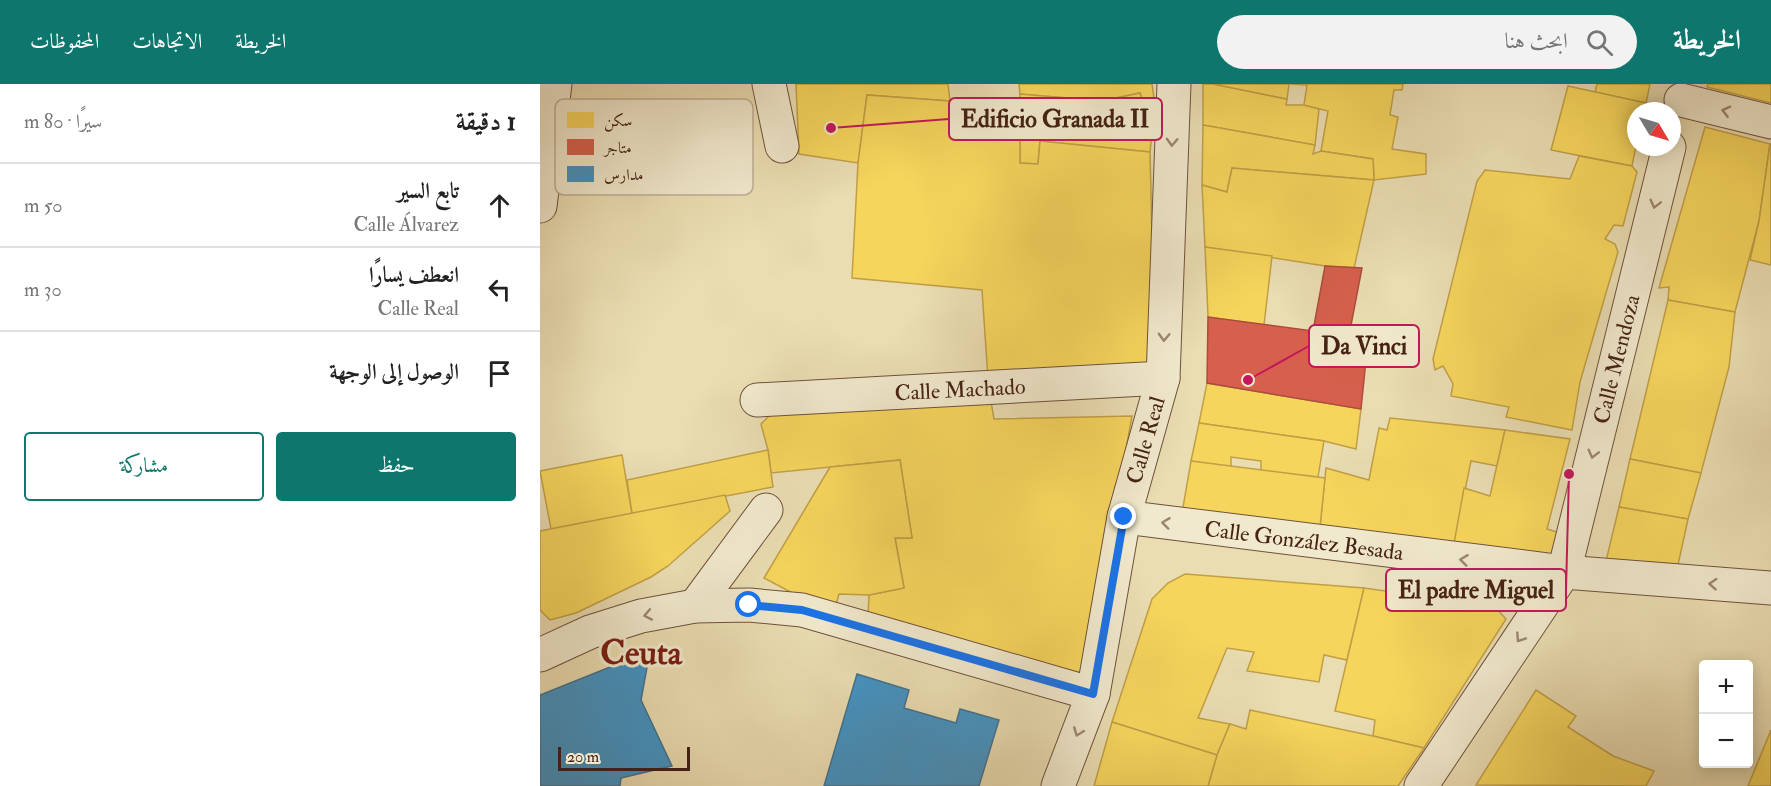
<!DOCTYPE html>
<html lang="ar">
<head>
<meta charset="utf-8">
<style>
	:root { --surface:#fff; --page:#f2f2f2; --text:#222; --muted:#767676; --line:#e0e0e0; --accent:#0f766e }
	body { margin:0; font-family:"IM FELL Double Pica",Amiri,serif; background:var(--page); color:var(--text); direction:rtl }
	.controls { position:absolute; right:18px; bottom:18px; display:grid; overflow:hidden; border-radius:6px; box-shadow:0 3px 15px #0003 }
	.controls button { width:54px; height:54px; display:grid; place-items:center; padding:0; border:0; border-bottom:2px solid var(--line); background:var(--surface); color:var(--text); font:30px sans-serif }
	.compass { position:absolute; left:1087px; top:18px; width:54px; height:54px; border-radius:50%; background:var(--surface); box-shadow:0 3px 15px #0003; rotate:128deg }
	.scale { position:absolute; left:18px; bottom:15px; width:132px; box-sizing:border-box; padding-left:6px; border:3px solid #462215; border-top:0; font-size:16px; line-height:21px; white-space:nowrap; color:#462215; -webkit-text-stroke:4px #f1e9cd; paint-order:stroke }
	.stop { position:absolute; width:18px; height:18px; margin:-14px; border:4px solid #1a73e8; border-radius:50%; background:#fff }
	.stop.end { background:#1a73e8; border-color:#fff; box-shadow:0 2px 6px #0008 }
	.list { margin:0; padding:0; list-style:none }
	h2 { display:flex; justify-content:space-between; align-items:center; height:78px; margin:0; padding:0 24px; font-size:26px }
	h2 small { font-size:20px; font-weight:400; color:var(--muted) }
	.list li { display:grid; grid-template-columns:39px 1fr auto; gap:18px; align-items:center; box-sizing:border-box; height:84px; padding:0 24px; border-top:2px solid var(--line) }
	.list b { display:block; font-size:22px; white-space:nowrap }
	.list p { margin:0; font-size:20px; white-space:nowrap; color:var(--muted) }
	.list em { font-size:20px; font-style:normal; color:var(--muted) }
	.actions { display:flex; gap:12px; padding:18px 24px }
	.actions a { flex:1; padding:14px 0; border:2px solid var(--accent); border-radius:6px; text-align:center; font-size:21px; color:var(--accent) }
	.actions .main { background:var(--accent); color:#fff }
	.icon { flex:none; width:33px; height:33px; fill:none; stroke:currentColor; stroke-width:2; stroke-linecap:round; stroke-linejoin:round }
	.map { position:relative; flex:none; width:1231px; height:702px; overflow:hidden; direction:ltr }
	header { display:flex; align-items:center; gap:36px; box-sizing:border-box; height:84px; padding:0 30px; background:var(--accent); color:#fff }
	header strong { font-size:28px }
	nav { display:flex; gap:33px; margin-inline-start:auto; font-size:21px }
	.search { width:420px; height:54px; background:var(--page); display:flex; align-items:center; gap:15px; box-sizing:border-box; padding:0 21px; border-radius:33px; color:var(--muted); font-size:22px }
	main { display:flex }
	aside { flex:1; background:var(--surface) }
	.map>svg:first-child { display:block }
	.homes { fill:#f6d55c; stroke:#c19f47; stroke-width:1.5 }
	.shops { fill:#d6604d; stroke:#ab4d3c; stroke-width:1.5 }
	.schools { fill:#4393c3; stroke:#44718f; stroke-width:1.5 }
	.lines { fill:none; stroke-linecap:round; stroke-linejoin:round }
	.minor-casing { stroke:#6f513c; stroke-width:35 }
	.minor { stroke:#f1e9cd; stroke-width:33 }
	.oneway { stroke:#9c8671 }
	.route { stroke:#1a73e8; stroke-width:8 }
	.labels { text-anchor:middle; stroke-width:6; stroke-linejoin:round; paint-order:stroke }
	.street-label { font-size:22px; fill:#462215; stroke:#f1e9cd }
	.town-label { font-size:34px; font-weight:bold; fill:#7a1f14; stroke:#f1e9cd }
	.key { fill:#f1e9cd; stroke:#bead96; stroke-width:1.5 }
	.key-label { font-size:16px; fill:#462215 }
	.leader { fill:none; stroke:#c2185b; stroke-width:2 }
	.callout-dot { fill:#c2185b; stroke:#f1e9cd; stroke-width:2 }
	.callout { fill:#f1e9cd; stroke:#c2185b; stroke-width:2 }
	.callout-label { font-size:24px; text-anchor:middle; font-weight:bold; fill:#462215 }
</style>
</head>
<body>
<header>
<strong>الخريطة</strong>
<div class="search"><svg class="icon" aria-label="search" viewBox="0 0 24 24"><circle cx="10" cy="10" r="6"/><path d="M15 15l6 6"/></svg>ابحث هنا</div>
<nav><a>الخريطة</a><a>الاتجاهات</a><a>المحفوظات</a></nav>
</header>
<main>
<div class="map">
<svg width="1231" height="702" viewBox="0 0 1231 702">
	<rect width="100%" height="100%" fill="#eaddb2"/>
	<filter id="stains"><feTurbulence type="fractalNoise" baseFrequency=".00333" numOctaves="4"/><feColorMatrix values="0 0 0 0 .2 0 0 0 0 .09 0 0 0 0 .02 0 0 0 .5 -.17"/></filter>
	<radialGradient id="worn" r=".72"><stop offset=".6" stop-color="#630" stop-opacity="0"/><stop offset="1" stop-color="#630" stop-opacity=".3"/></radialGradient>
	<g class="homes">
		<polygon points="256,0 408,0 410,17 327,11 318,79 259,70"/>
		<polygon points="479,0 612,0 615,21 603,20 600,9 562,17 480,10"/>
		<polygon points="663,0 673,0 747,15 746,21 764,21 779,25 775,61 663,41"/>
		<polygon points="673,0 749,0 747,15"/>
		<polygon points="750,0 863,0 862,6 854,6 850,31 858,33 852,65 886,70 886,90 834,96 833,75 781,67 788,27 764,21 767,1"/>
		<polygon points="1057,0 1110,0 1106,19 1055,8"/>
		<polygon points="1168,0 1231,0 1231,19 1167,3"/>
		<polygon points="1028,2 1106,19 1104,27 1096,27 1096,62 1092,82 1011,66"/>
		<polygon points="600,9 603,20 615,21 610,68 500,57 498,80 480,79 480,10 562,17"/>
		<polygon points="327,11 410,17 480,19 480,79 498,80 500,57 610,68 615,278 448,295 442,206 312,194 318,79"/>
		<polygon points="663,41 775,61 773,70 781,67 833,75 834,96 692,84 687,108 662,101"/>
		<polygon points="1165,43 1230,60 1219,137 1195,228 1128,216 1129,203 1119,204"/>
		<polygon points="1230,60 1231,60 1231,181 1210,176 1219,137"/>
		<polygon points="1039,72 1092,82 1097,88 1083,142 1074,141 1065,155 1075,160 1078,168 1040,298 1032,346 966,333 969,323 911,312 913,300 903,282 895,286 893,275 937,97 945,86 1030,95"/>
		<polygon points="692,84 834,96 814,184 785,182 665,163 662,101 687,108"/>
		<polygon points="665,163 732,172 724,241 668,233"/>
		<polygon points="1128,216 1195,228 1189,283 1161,389 1090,375"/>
		<polygon points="667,299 821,325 816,365 784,357 659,339"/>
		<polygon points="449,306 454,335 592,332 545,590 328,534 329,511 364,504 355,454 372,454 360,376 231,389 228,366 221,340 235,326"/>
		<polygon points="850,334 965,346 957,382 931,377 913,465 779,453 786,384 829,396 839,344 847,346"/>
		<polygon points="659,339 784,357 778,393 721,387 721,377 691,373 691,383 651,377"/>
		<polygon points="965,346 1030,355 1007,445 1020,449 1014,470 913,465 924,404 950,412"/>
		<polygon points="228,366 233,403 92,430 87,396"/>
		<polygon points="82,371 92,430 11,445 0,387"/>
		<polygon points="1090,375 1161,389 1148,435 1079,423"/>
		<polygon points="360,376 372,454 355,454 364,504 329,511 299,510 296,521 260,513 224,494 290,383"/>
		<polygon points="651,377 785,394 779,453 641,435"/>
		<polygon points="185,411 190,427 128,482 111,493 36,529 10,536 0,526 0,447"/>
		<polygon points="1079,423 1148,435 1138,481 1066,477"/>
		<polygon points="645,490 824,504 807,576 784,571 779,598 707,587 714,568 687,564 658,634 690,640 677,671 572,638 612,515 628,499"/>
		<polygon points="824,504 954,522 966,535 884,664 833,652 835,636 795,627"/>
		<polygon points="996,606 1036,632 1028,643 1073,672 1114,687 1106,702 936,701"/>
		<polygon points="710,626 833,652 884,664 858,702 668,702 677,671 690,640 706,645"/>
		<polygon points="572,638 677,671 668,702 554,702"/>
		<polygon points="1231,646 1231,702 1208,702"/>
	</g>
	<polygon class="shops" points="785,182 822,184 807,262 827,266 821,325 667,299 668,233 773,247"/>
	<g class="schools">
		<polygon points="110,567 101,616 132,682 81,694 80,702 0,702 0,611"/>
		<polygon points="317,590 369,606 364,624 416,639 420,625 459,636 439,702 284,702"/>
	</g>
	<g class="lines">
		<defs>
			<g id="minor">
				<polyline points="229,0 242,62"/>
				<polyline points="1141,16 1231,38"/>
				<polyline points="0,122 15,0"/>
				<polyline points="217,316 623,294"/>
				<polyline points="584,433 1024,488 1231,504"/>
				<polyline points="155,522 226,426"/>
				<polyline points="0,571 50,548 101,532 155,522 209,521 262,526 553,610"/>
				<polyline points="518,702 553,610 584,433 623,294 634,0"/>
				<polyline points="881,702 1024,488 1129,63"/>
			</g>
		</defs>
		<use href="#minor" class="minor-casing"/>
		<use href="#minor" class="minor"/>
	</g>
	<defs><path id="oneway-chevron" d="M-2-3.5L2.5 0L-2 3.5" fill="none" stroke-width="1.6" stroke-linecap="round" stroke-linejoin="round" transform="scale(1.5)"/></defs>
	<g class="oneway">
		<use href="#oneway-chevron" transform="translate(1186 27) rotate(-166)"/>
		<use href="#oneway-chevron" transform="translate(632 58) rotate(92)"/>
		<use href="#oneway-chevron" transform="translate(1115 120) rotate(104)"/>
		<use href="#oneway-chevron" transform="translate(624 253) rotate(92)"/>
		<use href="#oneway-chevron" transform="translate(1053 370) rotate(104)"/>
		<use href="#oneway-chevron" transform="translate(626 439) rotate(-173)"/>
		<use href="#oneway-chevron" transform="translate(924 476) rotate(-173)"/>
		<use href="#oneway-chevron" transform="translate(1173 500) rotate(-176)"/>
		<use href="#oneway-chevron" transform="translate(108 531) rotate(169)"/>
		<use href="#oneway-chevron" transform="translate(980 554) rotate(124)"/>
		<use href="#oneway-chevron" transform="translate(538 648) rotate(111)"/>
	</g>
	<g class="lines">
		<polyline class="route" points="209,521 262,526 553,610 584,433"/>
	</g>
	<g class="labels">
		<g class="street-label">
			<text transform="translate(1076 275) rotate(-76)" y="8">Calle Mendoza</text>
			<text transform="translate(420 305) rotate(-3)" y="8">Calle Machado</text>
			<text transform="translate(605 356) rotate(-74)" y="8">Calle Real</text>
			<text transform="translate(764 456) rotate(7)" y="8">Calle González Besada</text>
		</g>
		<g class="town-label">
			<text x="101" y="580">Ceuta</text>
		</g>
	</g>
	<rect x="15" y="15" width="198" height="96" rx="9" class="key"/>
	<rect x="27" y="28" width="27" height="16" fill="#f6d55c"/>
	<rect x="27" y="55" width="27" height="16" fill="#d6604d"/>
	<rect x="27" y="82" width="27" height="16" fill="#4393c3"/>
	<g class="key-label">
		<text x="64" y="42">سكن</text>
		<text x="64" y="69">متاجر</text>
		<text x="64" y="96">مدارس</text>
	</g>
	<path class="leader" d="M291 44L409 35M708 296L769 262M1029 390L1026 506"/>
	<g class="callout-dot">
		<circle cx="291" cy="44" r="6"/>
		<circle cx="708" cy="296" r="6"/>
		<circle cx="1029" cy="390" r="6"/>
	</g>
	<g class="callout">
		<rect x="409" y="14" width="213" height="42" rx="6"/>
		<rect x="769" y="241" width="110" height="42" rx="6"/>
		<rect x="846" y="485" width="180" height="42" rx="6"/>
	</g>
	<g class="callout-label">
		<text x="515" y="43">Edificio Granada II</text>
		<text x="824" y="270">Da Vinci</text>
		<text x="936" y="514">El padre Miguel</text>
	</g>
	<rect width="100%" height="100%" filter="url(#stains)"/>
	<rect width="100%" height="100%" fill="url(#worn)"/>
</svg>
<div class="controls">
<button>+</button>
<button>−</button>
</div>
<svg class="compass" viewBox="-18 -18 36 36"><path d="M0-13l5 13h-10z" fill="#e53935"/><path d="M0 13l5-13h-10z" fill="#767676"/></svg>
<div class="scale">20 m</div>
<div class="stop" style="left:209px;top:521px"></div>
<div class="stop end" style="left:584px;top:433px"></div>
</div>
<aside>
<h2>1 دقيقة<small>سيرًا · 80 m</small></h2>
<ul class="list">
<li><svg class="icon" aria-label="ahead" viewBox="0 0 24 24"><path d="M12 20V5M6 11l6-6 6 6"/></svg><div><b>تابع السير</b><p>Calle Álvarez</p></div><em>50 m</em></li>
<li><svg class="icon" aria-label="left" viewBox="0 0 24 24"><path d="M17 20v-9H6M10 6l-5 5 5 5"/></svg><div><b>انعطف يسارًا</b><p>Calle Real</p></div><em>30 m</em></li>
<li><svg class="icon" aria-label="arrive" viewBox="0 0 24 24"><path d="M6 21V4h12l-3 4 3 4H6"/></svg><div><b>الوصول إلى الوجهة</b></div></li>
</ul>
<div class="actions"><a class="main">حفظ</a><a>مشاركة</a></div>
</aside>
</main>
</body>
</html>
